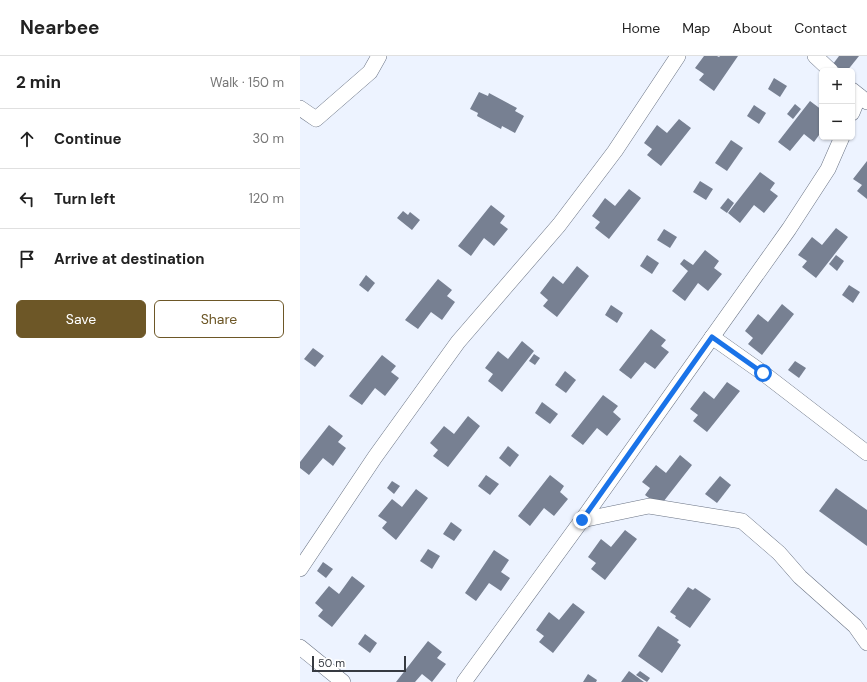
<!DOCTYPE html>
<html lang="en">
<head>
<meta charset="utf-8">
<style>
	:root { --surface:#fff; --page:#f2f2f2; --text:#222; --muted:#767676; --line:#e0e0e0; --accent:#6d5727 }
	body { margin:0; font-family:"DM Sans",sans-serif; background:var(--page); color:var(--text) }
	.controls { position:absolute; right:12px; top:12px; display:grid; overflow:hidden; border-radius:6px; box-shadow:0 1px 3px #0004 }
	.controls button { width:36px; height:36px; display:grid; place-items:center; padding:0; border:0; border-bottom:1px solid var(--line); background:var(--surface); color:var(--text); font:20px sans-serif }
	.scale { position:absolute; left:12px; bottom:10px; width:94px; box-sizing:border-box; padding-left:4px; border:2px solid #363a41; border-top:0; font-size:11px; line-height:14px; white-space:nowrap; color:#363a41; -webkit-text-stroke:3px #fff; paint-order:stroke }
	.stop { position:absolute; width:12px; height:12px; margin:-9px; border:3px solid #1a73e8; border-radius:50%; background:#fff }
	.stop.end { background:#1a73e8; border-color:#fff; box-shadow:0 1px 4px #0008 }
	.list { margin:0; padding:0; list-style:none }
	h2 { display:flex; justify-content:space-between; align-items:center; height:52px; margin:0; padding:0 16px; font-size:17px }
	h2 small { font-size:13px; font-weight:400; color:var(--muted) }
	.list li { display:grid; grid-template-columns:26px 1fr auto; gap:12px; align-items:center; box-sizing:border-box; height:60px; padding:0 16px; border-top:1px solid var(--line) }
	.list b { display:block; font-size:15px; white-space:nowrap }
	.list em { font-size:13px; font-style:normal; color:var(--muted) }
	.actions { display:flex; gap:8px; padding:12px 16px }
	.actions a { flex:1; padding:9px 0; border:1px solid var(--accent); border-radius:6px; text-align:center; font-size:14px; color:var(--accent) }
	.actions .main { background:var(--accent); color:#fff }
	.icon { flex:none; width:22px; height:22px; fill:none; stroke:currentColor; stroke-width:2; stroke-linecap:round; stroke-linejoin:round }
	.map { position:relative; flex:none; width:567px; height:626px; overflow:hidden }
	header { display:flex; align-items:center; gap:24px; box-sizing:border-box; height:56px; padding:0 20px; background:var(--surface); border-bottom:1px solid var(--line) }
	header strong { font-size:19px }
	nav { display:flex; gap:22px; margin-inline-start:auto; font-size:14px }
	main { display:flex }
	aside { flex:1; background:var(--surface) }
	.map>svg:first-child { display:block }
	.building { fill:#778092 }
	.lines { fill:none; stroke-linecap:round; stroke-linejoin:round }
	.minor-casing { stroke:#6a7384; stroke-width:16 }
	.minor { stroke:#fff; stroke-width:15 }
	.route { stroke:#1a73e8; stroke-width:5 }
</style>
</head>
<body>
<header>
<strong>Nearbee</strong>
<nav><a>Home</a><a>Map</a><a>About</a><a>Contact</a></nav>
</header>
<main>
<aside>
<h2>2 min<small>Walk · 150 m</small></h2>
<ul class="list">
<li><svg class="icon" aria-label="ahead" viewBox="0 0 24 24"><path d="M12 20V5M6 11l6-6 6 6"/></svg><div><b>Continue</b></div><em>30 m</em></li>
<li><svg class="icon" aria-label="left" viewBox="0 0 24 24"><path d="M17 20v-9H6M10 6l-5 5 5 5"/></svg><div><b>Turn left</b></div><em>120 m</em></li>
<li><svg class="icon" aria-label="arrive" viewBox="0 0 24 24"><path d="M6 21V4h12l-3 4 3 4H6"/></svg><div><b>Arrive at destination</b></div></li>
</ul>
<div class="actions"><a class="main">Save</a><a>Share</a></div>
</aside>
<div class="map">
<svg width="567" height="626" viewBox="0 0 567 626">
	<rect width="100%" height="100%" fill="#edf3ff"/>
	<g class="building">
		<polygon points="404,0 417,0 419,1 420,0 438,0 414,35 399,24 404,18 395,12"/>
		<polygon points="539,0 559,0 547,15 543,15 533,8"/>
		<polygon points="474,22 487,30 480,41 468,33"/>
		<polygon points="179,36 188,40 189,37 217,52 215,55 224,60 215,77 202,70 201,73 177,60 178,57 170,53"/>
		<polygon points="510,45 522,54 522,59 519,62 522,64 522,75 514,86 504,78 490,95 478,86"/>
		<polygon points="495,48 501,53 493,63 487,58"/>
		<polygon points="454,49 466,57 459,68 447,60"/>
		<polygon points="379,63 391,72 361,110 347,99 352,93 344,87 357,69 367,77"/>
		<polygon points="431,84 443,92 427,115 415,107"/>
		<polygon points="567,105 567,143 557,135 562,129 553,123"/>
		<polygon points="460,116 475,127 470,134 478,140 464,157 454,149 440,167 428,157"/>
		<polygon points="400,125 413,133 406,144 393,136"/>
		<polygon points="329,133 341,142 309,183 295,172 300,166 292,160 305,142 315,150"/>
		<polygon points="428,142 434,147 427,157 420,152"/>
		<polygon points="191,149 205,160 200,167 208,173 194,190 184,182 171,200 158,190"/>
		<polygon points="103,155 108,159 110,156 120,164 112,174 97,162"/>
		<polygon points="536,172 548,181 516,222 502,211 507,205 498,199 512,181 522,189"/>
		<polygon points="364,173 377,181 370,192 357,184"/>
		<polygon points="405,194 419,205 414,212 422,218 408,235 398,227 385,245 372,235 388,215 380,208 384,203 393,209"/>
		<polygon points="347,199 359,207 352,218 340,210"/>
		<polygon points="536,199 544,205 537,215 529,208"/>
		<polygon points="277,210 289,220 257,261 243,250 248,244 240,237 253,220 263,228"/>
		<polygon points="66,219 75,227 68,236 59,229"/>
		<polygon points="138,223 152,234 147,240 155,246 142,264 131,256 118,273 105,264"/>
		<polygon points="549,229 560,236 553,247 542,239"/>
		<polygon points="482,248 494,258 462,299 448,288 453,282 445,275 458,258 468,266"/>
		<polygon points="311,249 323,257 317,267 305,259"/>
		<polygon points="351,273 366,284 361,290 369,296 355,313 345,306 331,323 319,314"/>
		<polygon points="222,285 234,295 202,336 188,325 193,318 185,312 198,295 208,303"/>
		<polygon points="13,292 24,300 15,311 4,303"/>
		<polygon points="234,298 240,302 235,309 229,305"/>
		<polygon points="82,299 96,310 91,316 99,322 85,340 75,332 62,349 49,340"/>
		<polygon points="495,305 506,312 499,322 488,314"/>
		<polygon points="265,315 276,324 266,337 255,329"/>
		<polygon points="427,326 440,335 407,376 393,365 398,359 390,353 404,335 414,343"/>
		<polygon points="303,339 318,350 313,356 321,363 307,380 297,372 283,389 271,380"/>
		<polygon points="242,346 258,358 250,368 235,357"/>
		<polygon points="168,360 180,370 148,411 133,400 138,394 130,387 144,370 154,378"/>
		<polygon points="29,369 43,380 38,386 46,392 33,410 23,402 9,419 0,412 0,406"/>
		<polygon points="208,390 219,399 210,411 199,402"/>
		<polygon points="380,399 392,409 360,450 345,439 350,432 342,426 356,409 366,417"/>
		<polygon points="186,419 199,428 190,439 178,430"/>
		<polygon points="250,419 264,430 260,436 268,443 254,460 244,452 230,470 218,460"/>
		<polygon points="420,420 431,429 417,447 405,438"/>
		<polygon points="92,425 100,430 94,438 87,432"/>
		<polygon points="536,432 567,454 567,490 519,455"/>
		<polygon points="116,433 128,442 96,484 82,472 87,466 78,460 92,443 102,451"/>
		<polygon points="151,466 162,474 154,485 143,478"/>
		<polygon points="325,474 337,483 305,524 291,513 296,507 288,501 301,483 311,491"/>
		<polygon points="128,493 140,500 132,513 120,505"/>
		<polygon points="194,494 209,504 201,516 210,522 201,535 189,527 176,545 165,537"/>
		<polygon points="23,506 33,513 26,522 17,515"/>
		<polygon points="52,520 65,530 32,571 18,560 23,554 15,547 29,530 39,538"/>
		<polygon points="388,531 393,534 395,532 411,543 390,572 375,562 376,560 370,556"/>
		<polygon points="273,547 285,556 253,597 239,586 244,580 236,574 249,556 259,564"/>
		<polygon points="358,570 379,584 377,586 381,589 362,617 338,600"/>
		<polygon points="65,578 77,587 70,597 58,588"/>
		<polygon points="128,585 142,596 137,602 146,608 132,626 122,618 115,626 96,626"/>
		<polygon points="329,615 344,626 321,626"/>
		<polygon points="340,615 350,622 347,626 336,619"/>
		<polygon points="288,618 297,624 296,626 283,626"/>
	</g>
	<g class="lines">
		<defs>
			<g id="minor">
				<polyline points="515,0 531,15"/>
				<polyline points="552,34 567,46"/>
				<polyline points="0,52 16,63 70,16 79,0"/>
				<polyline points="552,57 559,40"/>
				<polyline points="412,281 463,317 567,397"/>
				<polyline points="282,464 349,450 442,465 479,497 500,521 555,570 567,587"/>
				<polyline points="0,513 75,401 158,286 259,169 315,95 378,0"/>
				<polyline points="0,591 43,626"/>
				<polyline points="164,626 282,464 489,173 528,113 542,81"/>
			</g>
		</defs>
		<use href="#minor" class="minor-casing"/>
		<use href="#minor" class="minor"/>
	</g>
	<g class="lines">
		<polyline class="route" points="282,464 412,281 463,317"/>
	</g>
</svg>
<div class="controls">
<button>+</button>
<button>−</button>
</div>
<div class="scale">50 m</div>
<div class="stop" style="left:463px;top:317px"></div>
<div class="stop end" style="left:282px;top:464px"></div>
</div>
</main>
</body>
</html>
